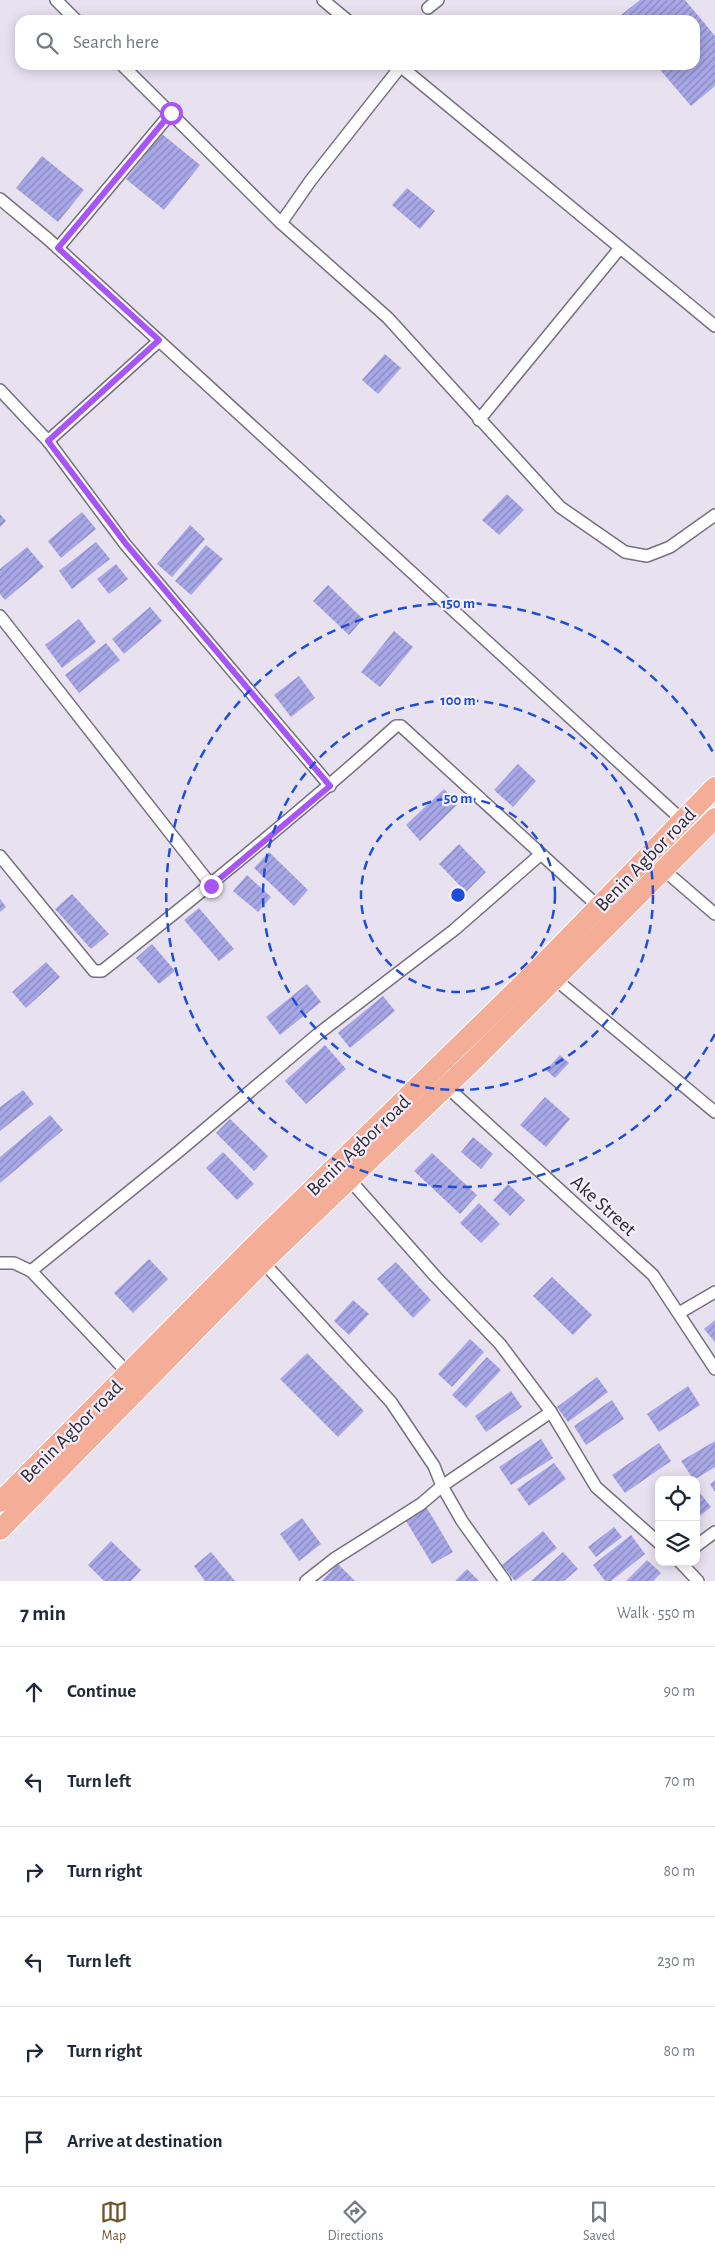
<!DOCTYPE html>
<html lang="en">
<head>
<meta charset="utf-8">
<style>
	:root { --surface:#fff; --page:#f6f6f7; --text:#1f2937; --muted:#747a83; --line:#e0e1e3; --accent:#725428 }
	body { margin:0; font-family:"Alegreya Sans",sans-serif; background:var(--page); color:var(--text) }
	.controls { position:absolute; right:15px; bottom:15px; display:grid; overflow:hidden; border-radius:10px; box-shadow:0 2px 12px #0003 }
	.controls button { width:45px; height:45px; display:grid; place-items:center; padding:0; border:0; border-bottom:1px solid var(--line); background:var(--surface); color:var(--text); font:25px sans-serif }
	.stop { position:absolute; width:15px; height:15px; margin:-11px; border:4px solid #a855f7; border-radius:50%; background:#fff }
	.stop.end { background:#a855f7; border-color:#fff; box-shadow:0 1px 5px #0008 }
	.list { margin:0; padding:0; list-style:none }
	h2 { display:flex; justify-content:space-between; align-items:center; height:65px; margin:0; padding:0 20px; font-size:21px }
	h2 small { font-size:16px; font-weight:400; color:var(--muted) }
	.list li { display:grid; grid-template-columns:32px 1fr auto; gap:15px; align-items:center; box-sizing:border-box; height:90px; padding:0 20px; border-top:1px solid var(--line) }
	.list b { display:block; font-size:19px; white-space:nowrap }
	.list em { font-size:16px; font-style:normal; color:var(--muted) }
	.icon { flex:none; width:28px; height:28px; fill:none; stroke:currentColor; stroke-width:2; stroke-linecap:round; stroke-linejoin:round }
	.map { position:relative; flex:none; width:715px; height:1581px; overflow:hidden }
	.search { position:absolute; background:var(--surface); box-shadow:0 2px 12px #0003; left:15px; right:15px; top:15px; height:55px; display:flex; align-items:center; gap:12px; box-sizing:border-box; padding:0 18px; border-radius:15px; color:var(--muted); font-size:19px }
	.sheet { height:605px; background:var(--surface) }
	nav { display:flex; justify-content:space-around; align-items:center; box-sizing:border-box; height:70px; border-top:1px solid var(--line); background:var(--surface); font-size:14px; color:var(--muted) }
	nav a { display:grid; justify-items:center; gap:2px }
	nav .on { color:var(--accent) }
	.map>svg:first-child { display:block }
	.building { fill:url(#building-hatch) }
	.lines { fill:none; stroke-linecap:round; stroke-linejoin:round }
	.minor-casing { stroke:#76707d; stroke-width:14 }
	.trunk-casing { stroke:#fff; stroke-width:22 }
	.minor { stroke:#fff; stroke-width:11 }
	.trunk { stroke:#f4ae97; stroke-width:20 }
	.route { stroke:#a855f7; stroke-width:6 }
	.ring { fill:none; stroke:#1d4ed8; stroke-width:2.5; stroke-dasharray:9 6 }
	.labels { text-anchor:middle; stroke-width:4.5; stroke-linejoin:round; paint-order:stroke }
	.street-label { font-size:20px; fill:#2e2b31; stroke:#f5eefd }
	.centre { fill:#1d4ed8; stroke:#f5eefd; stroke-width:2.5 }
	.ring-label { font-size:15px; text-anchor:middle; font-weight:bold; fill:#1d4ed8; stroke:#f5eefd; stroke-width:4.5; stroke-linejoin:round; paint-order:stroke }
</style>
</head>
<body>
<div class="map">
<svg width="715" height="1581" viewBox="0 0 715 1581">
	<defs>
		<pattern id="building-hatch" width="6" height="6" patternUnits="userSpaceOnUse" patternTransform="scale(1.25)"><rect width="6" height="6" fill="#a8a7e7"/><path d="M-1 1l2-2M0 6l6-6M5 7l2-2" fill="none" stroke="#8988bc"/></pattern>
	</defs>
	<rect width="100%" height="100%" fill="#e8e1f0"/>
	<g class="building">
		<polygon points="640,0 685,0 715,36 715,86 691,106 656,65 695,65 695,20 616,19"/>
		<polygon points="162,134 200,165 164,210 126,179"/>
		<polygon points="42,156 84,190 58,222 16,188"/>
		<polygon points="407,188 435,211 420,229 392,205"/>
		<polygon points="385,354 401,368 378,394 362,380"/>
		<polygon points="507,494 524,510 499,535 482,520"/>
		<polygon points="82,512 96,529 61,558 48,541"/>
		<polygon points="0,514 6,521 0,527"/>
		<polygon points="190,525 205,539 172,577 157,564"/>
		<polygon points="96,542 110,559 72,589 59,571"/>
		<polygon points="206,545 223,559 191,595 175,581"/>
		<polygon points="27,547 44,567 5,600 0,594 0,569"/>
		<polygon points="116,564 128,579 109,594 97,579"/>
		<polygon points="328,585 363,619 349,635 313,601"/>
		<polygon points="150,607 162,621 124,654 112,639"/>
		<polygon points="79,619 96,642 62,668 45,645"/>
		<polygon points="394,631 413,647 380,687 361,672"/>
		<polygon points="106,643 120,660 79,693 65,675"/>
		<polygon points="299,676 315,698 291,717 274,695"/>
		<polygon points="518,764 536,781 513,807 494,790"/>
		<polygon points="444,789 458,804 420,841 406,825"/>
		<polygon points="459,844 486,872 466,892 439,864"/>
		<polygon points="269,852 308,890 294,906 254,868"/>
		<polygon points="247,875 271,897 258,912 233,891"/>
		<polygon points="72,894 109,934 91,949 55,909"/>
		<polygon points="0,899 6,907 0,912"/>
		<polygon points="199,908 234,949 219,961 184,920"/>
		<polygon points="152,944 175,971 159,984 136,958"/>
		<polygon points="46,962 60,977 26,1008 12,992"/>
		<polygon points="307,984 321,1002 280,1035 266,1017"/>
		<polygon points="383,996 395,1011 350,1048 338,1033"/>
		<polygon points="325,1045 346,1069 306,1104 285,1081"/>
		<polygon points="560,1055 569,1063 555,1078 546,1070"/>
		<polygon points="23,1090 34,1104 0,1131 0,1107"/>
		<polygon points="545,1097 570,1119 546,1147 520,1125"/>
		<polygon points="50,1115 63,1130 0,1183 0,1157"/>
		<polygon points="230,1119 268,1156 254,1171 216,1133"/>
		<polygon points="473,1137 493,1154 481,1169 461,1152"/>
		<polygon points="223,1152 254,1184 237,1200 206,1168"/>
		<polygon points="432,1153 477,1195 460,1214 414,1171"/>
		<polygon points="508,1184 525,1200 510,1216 493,1200"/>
		<polygon points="479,1203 500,1224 481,1243 460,1223"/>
		<polygon points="149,1259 168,1279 133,1313 114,1293"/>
		<polygon points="396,1262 431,1300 413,1318 377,1279"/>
		<polygon points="552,1277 592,1315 573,1335 533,1296"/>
		<polygon points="353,1300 369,1314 349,1335 334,1321"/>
		<polygon points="715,1320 715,1342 704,1329"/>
		<polygon points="470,1339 484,1352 452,1387 438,1374"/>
		<polygon points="307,1353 364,1411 338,1437 280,1379"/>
		<polygon points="487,1357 501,1370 466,1408 452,1395"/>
		<polygon points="597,1377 608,1392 568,1422 557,1407"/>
		<polygon points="688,1386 700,1405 659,1432 647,1414"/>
		<polygon points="511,1391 522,1407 486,1432 475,1416"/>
		<polygon points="612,1400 624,1419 586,1445 574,1426"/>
		<polygon points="541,1439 553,1458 511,1485 499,1467"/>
		<polygon points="715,1441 715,1467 694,1480 681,1461"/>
		<polygon points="659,1443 671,1461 625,1493 612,1475"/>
		<polygon points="554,1463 566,1479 529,1506 517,1489"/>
		<polygon points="715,1480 715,1492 710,1484"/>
		<polygon points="696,1488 711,1507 696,1519"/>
		<polygon points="427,1508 453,1552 432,1564 406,1521"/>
		<polygon points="302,1518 321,1544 299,1561 280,1534"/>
		<polygon points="614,1527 622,1537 596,1557 588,1547"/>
		<polygon points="543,1531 557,1548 515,1581 502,1565"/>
		<polygon points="631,1535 645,1554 611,1581 605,1581 593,1565"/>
		<polygon points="111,1541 141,1570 131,1581 104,1581 88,1565"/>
		<polygon points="211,1552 235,1581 205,1581 194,1566"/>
		<polygon points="563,1552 578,1569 564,1581 531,1581"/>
		<polygon points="647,1560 661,1573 653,1581 626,1581"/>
		<polygon points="338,1564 355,1581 322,1581"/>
		<polygon points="467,1569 479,1581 455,1581"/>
	</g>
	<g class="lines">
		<defs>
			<g id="minor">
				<polyline points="56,0 76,20"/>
				<polyline points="323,0 347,20"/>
				<polyline points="428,8 438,0"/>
				<polyline points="122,65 281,223 311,180 401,66"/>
				<polyline points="399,65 715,326"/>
				<polyline points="0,199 48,239 682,820"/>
				<polyline points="281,223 388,318 560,507 625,552 647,556 670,547 715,515"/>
				<polyline points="58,248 171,113"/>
				<polyline points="0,390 48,441 125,544 330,786"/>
				<polyline points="479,420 620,248"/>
				<polyline points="48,441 159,341"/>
				<polyline points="0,616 211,885"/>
				<path d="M0 856 94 971H102C202 892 301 812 396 726H401L599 907"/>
				<polyline points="664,870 715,914"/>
				<polyline points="555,979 715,1112"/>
				<polyline points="446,1086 653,1275 715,1369"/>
				<polyline points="349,1179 435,1276 500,1344 551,1412 596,1487 659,1543"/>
				<polyline points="263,1262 391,1402 434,1466 442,1486 462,1521 505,1581"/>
				<polyline points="0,1263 14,1263 31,1271 128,1373"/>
				<polyline points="31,1271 178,1152 318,1034 454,930 541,854"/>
				<polyline points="679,1313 715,1292"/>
				<polyline points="696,1546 715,1532"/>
				<polyline points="680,1562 698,1581"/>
				<polyline points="306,1581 334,1559 421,1504 442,1486 551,1412"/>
			</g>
			<g id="trunk">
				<polyline points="0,1502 251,1249 540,967 715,787"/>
				<polyline points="0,1530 263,1262 476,1058 715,818"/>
			</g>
		</defs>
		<use href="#minor" class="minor-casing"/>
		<use href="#trunk" class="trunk-casing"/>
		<use href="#minor" class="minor"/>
		<use href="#trunk" class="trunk"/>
	</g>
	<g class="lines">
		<polyline class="route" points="171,113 58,248 159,340 48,441 126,544 330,786 211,886"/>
	</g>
	<g class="ring">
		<circle cx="458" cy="895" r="97"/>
		<circle cx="458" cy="895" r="195"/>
		<path d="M715 1034A292 292 0 1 1 715 756"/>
	</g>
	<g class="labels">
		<g class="street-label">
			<text transform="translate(645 859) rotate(-46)" y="7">Benin Agbor road</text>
			<text transform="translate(358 1145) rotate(-44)" y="7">Benin Agbor road</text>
			<text transform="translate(604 1205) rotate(42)" y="7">Ake Street</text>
			<text transform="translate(71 1431) rotate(-45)" y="7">Benin Agbor road</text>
		</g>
	</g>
	<circle cx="458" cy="895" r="8" class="centre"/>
	<g class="ring-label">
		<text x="458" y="608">150 m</text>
		<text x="458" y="705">100 m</text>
		<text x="458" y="803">50 m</text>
	</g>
</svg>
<div class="controls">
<button><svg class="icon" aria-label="locate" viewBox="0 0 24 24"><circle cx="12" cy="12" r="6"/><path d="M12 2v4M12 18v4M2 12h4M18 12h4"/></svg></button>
<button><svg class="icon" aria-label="layers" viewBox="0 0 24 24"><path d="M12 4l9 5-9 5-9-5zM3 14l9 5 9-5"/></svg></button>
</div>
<div class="stop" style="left:171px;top:113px"></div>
<div class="stop end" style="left:211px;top:886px"></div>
<div class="search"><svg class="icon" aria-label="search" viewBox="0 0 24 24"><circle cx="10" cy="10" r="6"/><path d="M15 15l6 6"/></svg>Search here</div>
</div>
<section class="sheet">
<h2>7 min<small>Walk · 550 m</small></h2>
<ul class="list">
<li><svg class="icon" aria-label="ahead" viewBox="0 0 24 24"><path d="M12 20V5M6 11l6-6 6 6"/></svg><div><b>Continue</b></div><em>90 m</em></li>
<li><svg class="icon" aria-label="left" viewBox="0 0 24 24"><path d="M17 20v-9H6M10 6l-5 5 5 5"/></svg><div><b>Turn left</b></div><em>70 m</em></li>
<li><svg class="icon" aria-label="right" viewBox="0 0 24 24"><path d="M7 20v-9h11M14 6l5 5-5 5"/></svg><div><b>Turn right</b></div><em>80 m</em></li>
<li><svg class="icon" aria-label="left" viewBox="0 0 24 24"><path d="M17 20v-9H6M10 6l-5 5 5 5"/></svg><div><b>Turn left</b></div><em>230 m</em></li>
<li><svg class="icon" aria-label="right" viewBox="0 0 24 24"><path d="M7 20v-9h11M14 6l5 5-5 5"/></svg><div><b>Turn right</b></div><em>80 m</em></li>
<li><svg class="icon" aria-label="arrive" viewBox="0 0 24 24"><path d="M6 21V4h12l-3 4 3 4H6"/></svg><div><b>Arrive at destination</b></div></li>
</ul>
</section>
<nav>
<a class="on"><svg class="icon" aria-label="map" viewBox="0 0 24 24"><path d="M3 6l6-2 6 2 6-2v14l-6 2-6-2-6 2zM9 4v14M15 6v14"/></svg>Map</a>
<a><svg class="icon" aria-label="directions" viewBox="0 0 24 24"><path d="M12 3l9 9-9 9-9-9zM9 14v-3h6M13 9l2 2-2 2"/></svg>Directions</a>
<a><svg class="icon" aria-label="saved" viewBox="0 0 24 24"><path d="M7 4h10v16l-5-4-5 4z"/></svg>Saved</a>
</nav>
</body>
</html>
